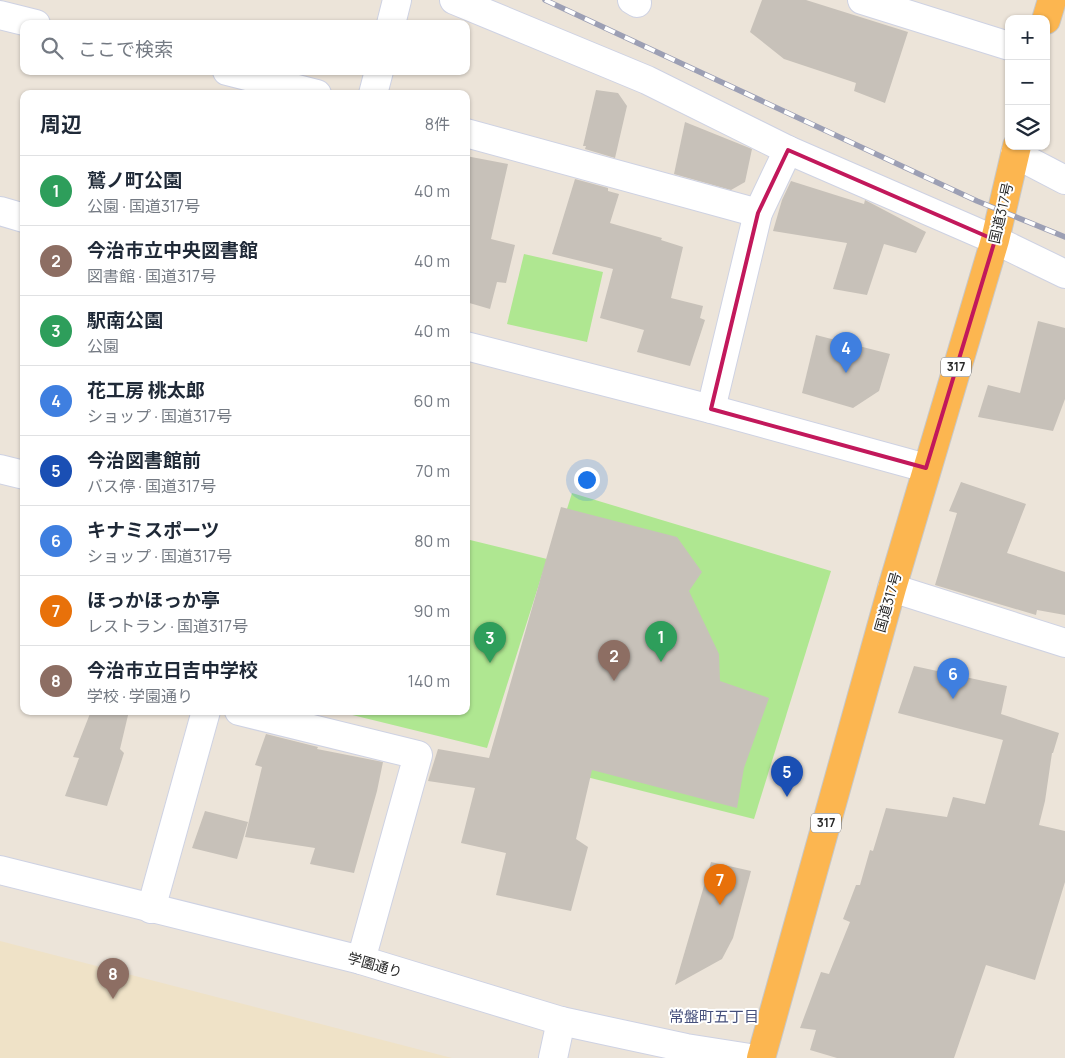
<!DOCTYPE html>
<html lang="ja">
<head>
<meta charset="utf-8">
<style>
	:root { --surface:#fff; --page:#f2f2f3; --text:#1f2937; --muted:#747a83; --line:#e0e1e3; --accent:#335aff }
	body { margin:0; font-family:Manrope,"Noto Sans JP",sans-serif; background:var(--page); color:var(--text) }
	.controls { position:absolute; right:15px; top:15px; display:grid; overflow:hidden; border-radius:10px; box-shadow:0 1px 4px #0004 }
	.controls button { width:45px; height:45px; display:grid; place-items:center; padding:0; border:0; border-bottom:1px solid var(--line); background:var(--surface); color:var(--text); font:25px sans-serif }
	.you { position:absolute; left:586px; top:479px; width:18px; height:18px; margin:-12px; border:4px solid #fff; border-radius:50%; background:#1a73e8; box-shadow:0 0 0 8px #1a73e833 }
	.badge { display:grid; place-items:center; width:32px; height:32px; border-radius:50%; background:var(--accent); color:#fff; font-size:16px; font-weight:700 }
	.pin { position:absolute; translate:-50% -41px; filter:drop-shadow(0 1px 2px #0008) }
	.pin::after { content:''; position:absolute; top:26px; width:18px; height:15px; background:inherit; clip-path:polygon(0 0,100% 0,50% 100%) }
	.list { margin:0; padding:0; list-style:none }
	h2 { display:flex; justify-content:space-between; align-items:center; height:65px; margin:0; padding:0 20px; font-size:21px }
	h2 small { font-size:16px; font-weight:400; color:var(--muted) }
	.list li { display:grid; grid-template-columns:32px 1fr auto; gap:15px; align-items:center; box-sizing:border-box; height:70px; padding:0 20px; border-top:1px solid var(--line) }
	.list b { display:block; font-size:19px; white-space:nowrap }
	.list p { margin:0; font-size:16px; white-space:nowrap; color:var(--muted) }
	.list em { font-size:16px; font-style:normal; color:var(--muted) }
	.icon { flex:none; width:28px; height:28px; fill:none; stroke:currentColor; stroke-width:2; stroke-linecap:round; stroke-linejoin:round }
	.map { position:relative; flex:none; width:1065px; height:1058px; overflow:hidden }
	.search { position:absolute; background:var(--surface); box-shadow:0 1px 4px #0004; left:20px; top:20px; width:450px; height:55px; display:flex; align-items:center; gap:12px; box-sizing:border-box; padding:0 18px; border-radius:10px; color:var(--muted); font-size:19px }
	.panel { position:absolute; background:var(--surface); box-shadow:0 1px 4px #0004; left:20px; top:90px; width:450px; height:625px; border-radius:10px }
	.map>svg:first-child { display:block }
	.education { fill:#efe2c7 }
	.green { fill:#afe791 }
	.building { fill:#c7c1b9 }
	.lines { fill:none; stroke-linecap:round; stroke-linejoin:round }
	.pedestrian-casing { stroke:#ced2e3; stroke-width:30 }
	.minor-casing { stroke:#ced2e3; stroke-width:30 }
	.tertiary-casing { stroke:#ced2e3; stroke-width:30 }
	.trunk-casing { stroke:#c7c7c7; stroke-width:30 }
	.pedestrian { stroke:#fff; stroke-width:28 }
	.minor { stroke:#fff; stroke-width:28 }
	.tertiary { stroke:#fff; stroke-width:28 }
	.trunk { stroke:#fcb650; stroke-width:28 }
	.rail-casing { stroke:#9c9fb4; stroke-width:5.5 }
	.rail { stroke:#fff; stroke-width:4; stroke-dasharray:11; stroke-linecap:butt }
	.marked { fill:none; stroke:#c2185b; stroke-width:4; stroke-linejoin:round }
	.labels { text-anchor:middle; stroke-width:4; stroke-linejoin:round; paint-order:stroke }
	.shield { fill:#fff; stroke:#686868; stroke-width:1 }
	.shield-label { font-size:12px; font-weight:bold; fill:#282828 }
	.street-label { font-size:14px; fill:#282828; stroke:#fff }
	.neighbourhood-label { font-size:15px; fill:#46507c; stroke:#fff }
</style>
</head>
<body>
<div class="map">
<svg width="1065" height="1058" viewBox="0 0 1065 1058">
	<rect width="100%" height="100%" fill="#ece4d9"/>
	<polygon class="education" points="0,941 452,1058 0,1058"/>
	<g class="green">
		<polygon points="524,254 603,272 587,342 507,324"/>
		<polygon points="572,493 831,571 754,819 491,753"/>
		<polygon points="466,539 547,559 487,748 336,711 466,711"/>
	</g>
	<g class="building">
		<polygon points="762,0 806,0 908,32 885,103 854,91 856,83 784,59 750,32"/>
		<polygon points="596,90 618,93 627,106 615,158 585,149 586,146 583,146"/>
		<polygon points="685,122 752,149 745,182 731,190 674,174"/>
		<polygon points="466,156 508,164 491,239 515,245 506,283 497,282 490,309 466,302"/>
		<polygon points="575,179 608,188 608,191 619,194 610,223 662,238 661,240 683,247 671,298 703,306 700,318 705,320 690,366 637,352 644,330 600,318 613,269 552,254"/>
		<polygon points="791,181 864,204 865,200 926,232 916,253 884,244 867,295 833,289 847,243 773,231 782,200"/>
		<polygon points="1038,321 1065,328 1065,399 1053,431 978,417 988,385 1020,393"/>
		<polygon points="816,335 890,354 879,391 853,408 802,393"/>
		<polygon points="961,482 1026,504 1007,553 1065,572 1065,615 1037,610 1036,615 935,585 957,513 949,511"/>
		<polygon points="561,507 677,537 702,572 689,591 719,654 720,681 769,698 744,768 737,808 592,770 576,839 588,847 571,911 496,895 506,853 461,843 475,788 428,781 438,749 489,758"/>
		<polygon points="914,666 1007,686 1001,714 1059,733 1053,753 1052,753 1045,801 1039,825 1065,831 1065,882 1035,980 986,965 954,1058 837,1058 810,1050 816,1030 800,1028 821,972 829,974 850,922 843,919 856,885 860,885 870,850 873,851 886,808 947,817 953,797 985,804 1003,740 898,713"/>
		<polygon points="91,711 129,711 120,749 124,753 107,806 65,796 79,758 73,757"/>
		<polygon points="266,734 318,747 317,749 383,762 377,791 354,873 310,864 315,848 245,837 262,767 255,765"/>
		<polygon points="205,811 248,822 237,859 192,848"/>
		<polygon points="711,862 751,871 733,938 722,959 675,985"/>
	</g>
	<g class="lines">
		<defs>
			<polyline id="pedestrian" points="632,0 637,3"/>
			<g id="minor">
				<polyline points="454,0 647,80 788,150 995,240 1065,274"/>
				<polyline points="862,0 1009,46"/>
				<polyline points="0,15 36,24"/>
				<polyline points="391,24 397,0"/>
				<polyline points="227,71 317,94"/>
				<polyline points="373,94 379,71"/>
				<polyline points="466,133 758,213"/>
				<polyline points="0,211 24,218"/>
				<polyline points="466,346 711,409 926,468"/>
				<polyline points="711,409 758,213 788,150"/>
				<polyline points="0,469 24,475"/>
				<polyline points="892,588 1065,643"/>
				<polyline points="239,711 418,755 361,960"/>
				<polyline points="151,909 206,711"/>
				<polyline points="553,1058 561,1021"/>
			</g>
			<g id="tertiary">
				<polyline points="1015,154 1065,180"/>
				<polyline points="0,870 361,960 561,1021 686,1048 750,1058"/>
			</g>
			<g id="trunk">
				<polyline points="1046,20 1052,0"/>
				<polyline points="761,1058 892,588 995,240 1017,146"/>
			</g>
		</defs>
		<use href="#pedestrian" class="pedestrian-casing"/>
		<use href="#minor" class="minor-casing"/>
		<use href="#tertiary" class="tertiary-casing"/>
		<use href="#trunk" class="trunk-casing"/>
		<use href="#pedestrian" class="pedestrian"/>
		<use href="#minor" class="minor"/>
		<use href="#tertiary" class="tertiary"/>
		<use href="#trunk" class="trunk"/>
		<defs>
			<polyline id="rail" points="545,0 977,201 1065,237"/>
		</defs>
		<use href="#rail" class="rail-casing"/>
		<use href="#rail" class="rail"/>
	</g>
	<path class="marked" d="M788 150 995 240 926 468 711 409 758 213Z"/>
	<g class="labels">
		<g class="shield">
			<rect x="941" y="357.5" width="30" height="19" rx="4"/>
			<rect x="811" y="813.5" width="30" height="19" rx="4"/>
		</g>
		<g class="shield-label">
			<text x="956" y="371">317</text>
			<text x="826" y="827">317</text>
		</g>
		<g class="street-label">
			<text transform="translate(1001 213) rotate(-77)" y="5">国道317号</text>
			<text transform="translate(888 602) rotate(-74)" y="5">国道317号</text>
			<text transform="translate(375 965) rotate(16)" y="5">学園通り</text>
		</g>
		<g class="neighbourhood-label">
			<text x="714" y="1022">常盤町五丁目</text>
		</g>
	</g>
</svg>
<div class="controls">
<button>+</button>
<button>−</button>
<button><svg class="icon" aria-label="layers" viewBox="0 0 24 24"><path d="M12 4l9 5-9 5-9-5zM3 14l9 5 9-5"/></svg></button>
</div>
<div class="you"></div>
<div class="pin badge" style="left:661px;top:662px;background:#2e9e5b">1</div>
<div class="pin badge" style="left:614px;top:681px;background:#8d6e63">2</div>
<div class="pin badge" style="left:490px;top:663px;background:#2e9e5b">3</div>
<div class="pin badge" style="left:846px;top:373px;background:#3f7fe0">4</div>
<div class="pin badge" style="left:787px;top:797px;background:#1a4fb4">5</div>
<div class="pin badge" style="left:953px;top:699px;background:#3f7fe0">6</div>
<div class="pin badge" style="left:720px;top:905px;background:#e8710a">7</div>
<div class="pin badge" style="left:113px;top:999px;background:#8d6e63">8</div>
<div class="search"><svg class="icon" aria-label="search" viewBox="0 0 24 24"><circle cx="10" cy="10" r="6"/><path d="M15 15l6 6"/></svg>ここで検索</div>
<section class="panel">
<h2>周辺<small>8件</small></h2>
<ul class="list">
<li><span class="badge" style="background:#2e9e5b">1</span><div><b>鷲ノ町公園</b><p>公園 · 国道317号</p></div><em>40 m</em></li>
<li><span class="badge" style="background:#8d6e63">2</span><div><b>今治市立中央図書館</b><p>図書館 · 国道317号</p></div><em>40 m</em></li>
<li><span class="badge" style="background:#2e9e5b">3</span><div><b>駅南公園</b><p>公園</p></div><em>40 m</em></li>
<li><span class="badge" style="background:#3f7fe0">4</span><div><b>花工房 桃太郎</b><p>ショップ · 国道317号</p></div><em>60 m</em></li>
<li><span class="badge" style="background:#1a4fb4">5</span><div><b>今治図書館前</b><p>バス停 · 国道317号</p></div><em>70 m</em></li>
<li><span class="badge" style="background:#3f7fe0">6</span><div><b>キナミスポーツ</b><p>ショップ · 国道317号</p></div><em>80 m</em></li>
<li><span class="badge" style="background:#e8710a">7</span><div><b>ほっかほっか亭</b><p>レストラン · 国道317号</p></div><em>90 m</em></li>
<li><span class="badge" style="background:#8d6e63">8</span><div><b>今治市立日吉中学校</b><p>学校 · 学園通り</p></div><em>140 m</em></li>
</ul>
</section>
</div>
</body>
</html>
